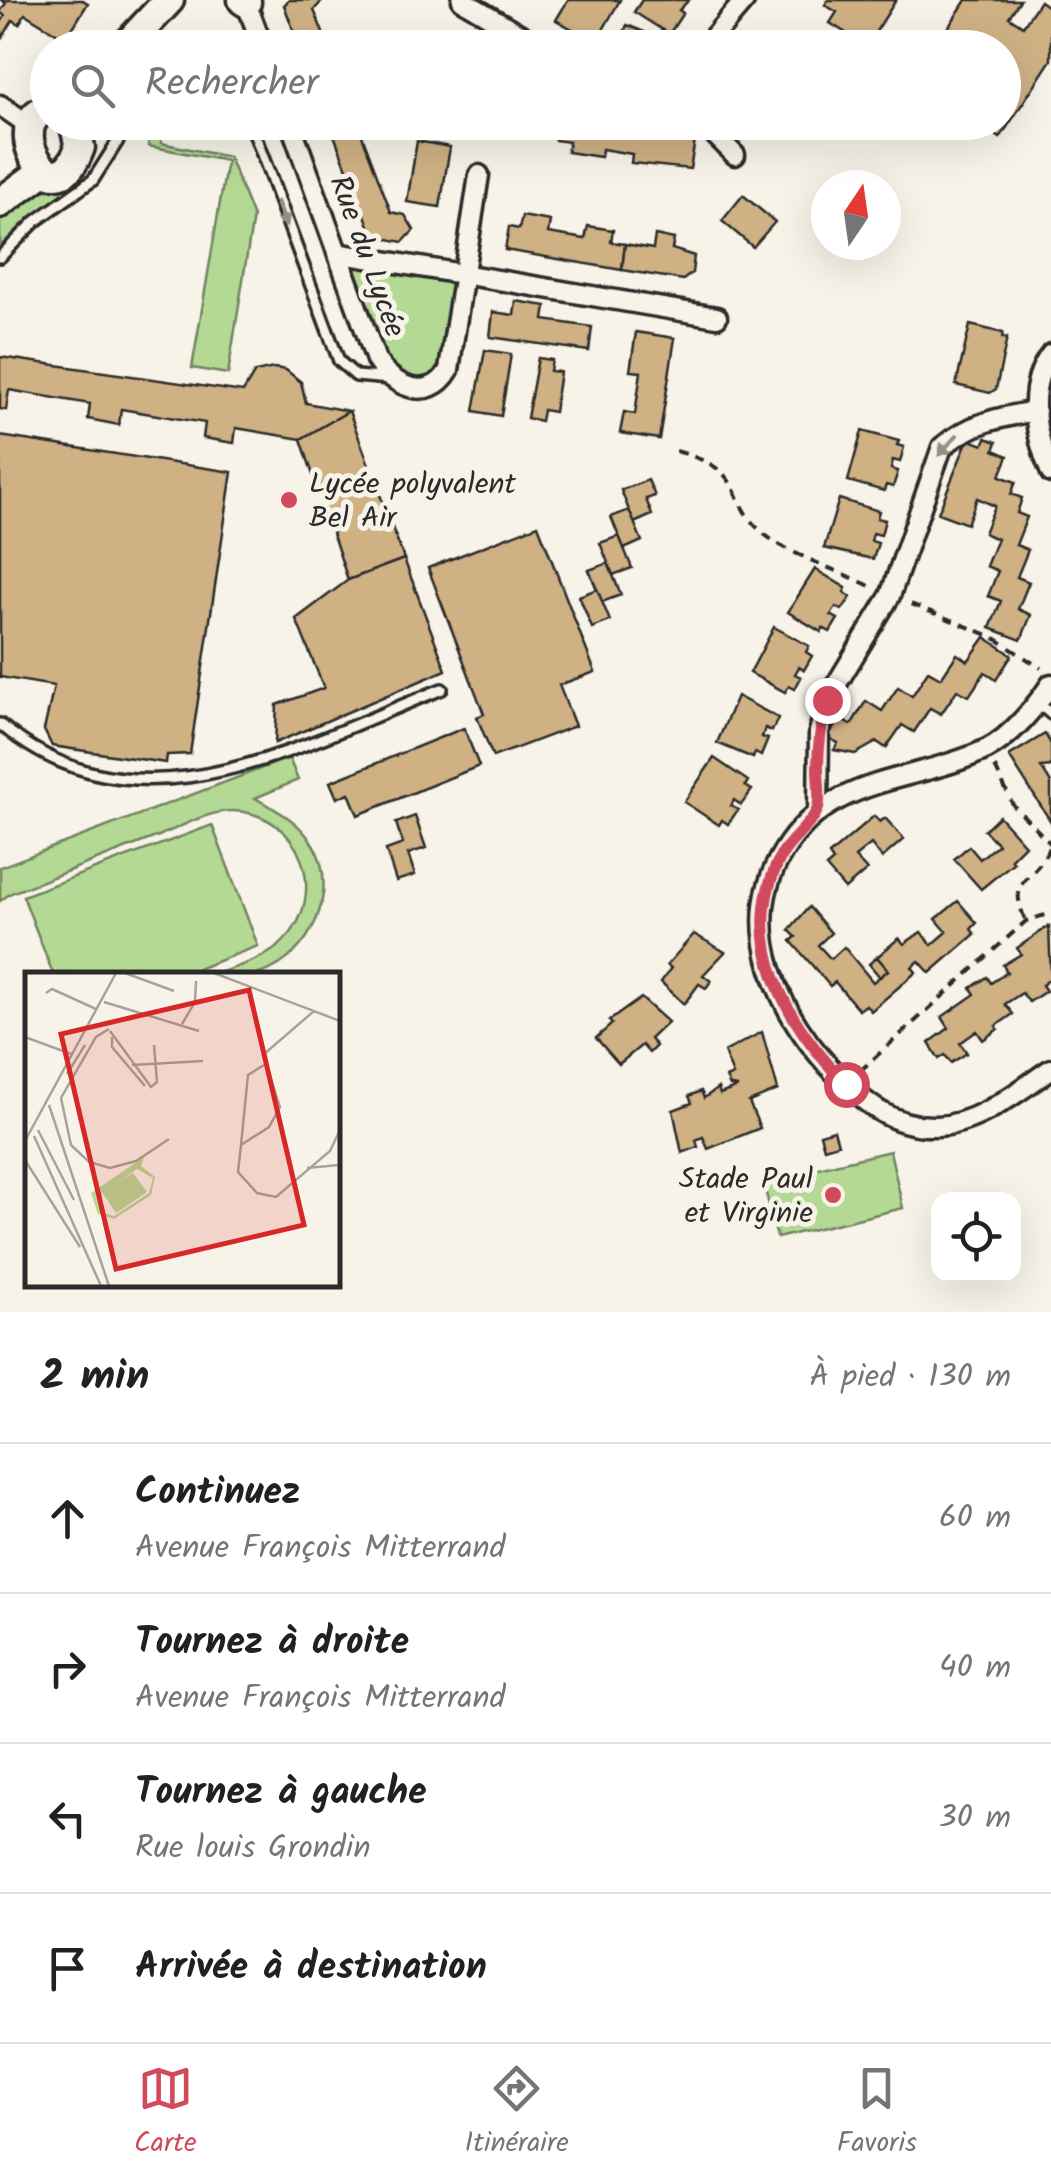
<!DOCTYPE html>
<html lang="fr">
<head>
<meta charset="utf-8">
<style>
	:root { --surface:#fff; --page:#f6f6f6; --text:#202124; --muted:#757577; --line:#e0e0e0; --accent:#d1495b }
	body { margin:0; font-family:Kalam,sans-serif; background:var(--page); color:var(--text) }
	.controls { position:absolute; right:30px; bottom:30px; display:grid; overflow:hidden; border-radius:20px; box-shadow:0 10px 40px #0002 }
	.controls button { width:90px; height:90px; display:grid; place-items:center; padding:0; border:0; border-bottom:2px solid var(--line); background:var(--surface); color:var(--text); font:50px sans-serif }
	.compass { position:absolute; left:811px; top:170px; width:90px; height:90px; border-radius:50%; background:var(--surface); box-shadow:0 10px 40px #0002; rotate:13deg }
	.stop { position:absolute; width:30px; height:30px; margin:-22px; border:8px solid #d1495b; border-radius:50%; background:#fff }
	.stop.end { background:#d1495b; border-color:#fff; box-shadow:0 2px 10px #0008 }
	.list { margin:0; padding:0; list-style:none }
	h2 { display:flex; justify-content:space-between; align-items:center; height:130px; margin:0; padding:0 40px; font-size:42px }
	h2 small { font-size:32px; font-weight:400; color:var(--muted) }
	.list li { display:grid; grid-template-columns:65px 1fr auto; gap:30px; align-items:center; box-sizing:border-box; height:150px; padding:0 40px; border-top:2px solid var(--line) }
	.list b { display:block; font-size:38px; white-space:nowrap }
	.list p { margin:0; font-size:32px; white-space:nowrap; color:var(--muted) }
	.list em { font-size:32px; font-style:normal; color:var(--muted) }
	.icon { flex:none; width:55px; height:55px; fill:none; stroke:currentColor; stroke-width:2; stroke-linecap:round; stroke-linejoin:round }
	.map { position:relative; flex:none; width:1051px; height:1312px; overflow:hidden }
	.search { position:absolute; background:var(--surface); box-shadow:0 10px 40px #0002; left:30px; right:30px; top:30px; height:110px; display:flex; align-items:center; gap:25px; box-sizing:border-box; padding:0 35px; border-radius:55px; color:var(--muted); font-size:38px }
	.sheet { height:730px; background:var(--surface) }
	nav { display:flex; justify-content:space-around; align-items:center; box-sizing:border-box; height:140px; border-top:2px solid var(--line); background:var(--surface); font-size:28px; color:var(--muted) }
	nav a { display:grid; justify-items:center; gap:5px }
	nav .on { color:var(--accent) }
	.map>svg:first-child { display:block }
	.green { fill:#b4d994; stroke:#708260; stroke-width:2.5 }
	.building { fill:#cfb184; stroke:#2b2b2b; stroke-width:2.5 }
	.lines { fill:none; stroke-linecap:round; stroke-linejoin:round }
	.lane-casing { stroke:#2b2b2b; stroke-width:16 }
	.street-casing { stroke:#2b2b2b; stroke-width:25 }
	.secondary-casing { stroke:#2b2b2b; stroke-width:35 }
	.path { stroke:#2b2b2b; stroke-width:4; stroke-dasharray:10 8; stroke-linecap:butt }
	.lane { stroke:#f7f3e8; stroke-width:9 }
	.street { stroke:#f7f3e8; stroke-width:18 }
	.secondary { stroke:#f7f3e8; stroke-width:28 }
	.oneway { fill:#918f8a }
	.route { stroke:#d1495b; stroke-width:12 }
	.poi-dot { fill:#d1495b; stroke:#f7f3e8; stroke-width:4 }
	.labels { text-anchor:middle; stroke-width:10; stroke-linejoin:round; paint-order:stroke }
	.street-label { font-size:30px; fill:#2b2b2b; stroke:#f7f3e8 }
	.poi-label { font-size:30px; fill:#2b2b2b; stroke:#f7f3e8; text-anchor:start }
	.inset-road { fill:none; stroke:#a5a39c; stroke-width:2.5 }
	.view { fill:#d62828; fill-opacity:0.15; stroke:#d62828; stroke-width:5 }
	.inset-edge { fill:none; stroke:#2b2b2b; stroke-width:5 }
</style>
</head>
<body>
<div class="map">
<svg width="1051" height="1312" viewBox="0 0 1051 1312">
	<rect width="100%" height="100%" fill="#f7f3e8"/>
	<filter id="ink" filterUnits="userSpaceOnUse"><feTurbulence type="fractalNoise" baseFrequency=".01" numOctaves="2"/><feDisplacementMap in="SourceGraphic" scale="20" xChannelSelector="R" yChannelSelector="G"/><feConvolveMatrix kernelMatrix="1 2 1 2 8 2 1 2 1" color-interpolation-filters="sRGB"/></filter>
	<g filter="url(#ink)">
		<g class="green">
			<polygon points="151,123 163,123 161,143 229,157 253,217 228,374 192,368 227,161 148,146"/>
			<polygon points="73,188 25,222 0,247 0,214 41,191"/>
			<polygon points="337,253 463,277 443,381 389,379"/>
			<path d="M289 758 298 780 255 798C279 811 300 822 314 846 340 892 310 957 262 973 248 977 230 975 216 974 238 966 267 959 284 941 329 895 302 814 234 811 210 810 183 826 161 835 111 854 61 874 11 893L0 901V867Z"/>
			<polygon points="212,825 258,946 184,974 53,974 23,896"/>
			<polygon points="890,1151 903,1208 777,1238 763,1181"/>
		</g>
		<g class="building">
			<polygon points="1,0 82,0 88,3 66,39 25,14 19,24 13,20 3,37 0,24 5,16 0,12 6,3"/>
			<polygon points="289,0 323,0 314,10 329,48 300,48 284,5"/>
			<polygon points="568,0 620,0 596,42 556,20"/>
			<polygon points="642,0 689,0 679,10 683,13 669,34 634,12"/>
			<polygon points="828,0 896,0 867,46 830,23 837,12 825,5"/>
			<polygon points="966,0 1020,0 1009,17 1023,26 1040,1 1051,9 1051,60 1000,138 977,122 1004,122 1004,48 935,48"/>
			<polygon points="627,25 649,34 643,48 617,47"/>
			<polygon points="329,122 357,122 391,212 405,215 414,230 403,242 373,236"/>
			<polygon points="490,122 646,122 680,128 689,132 688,139 695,140 690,169 631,163 632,154 602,149 601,157 567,152 569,142 555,140 557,130 537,127 536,135 489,128"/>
			<polygon points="417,141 450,147 440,207 407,202"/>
			<polygon points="743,195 775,222 753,247 722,221"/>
			<polygon points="522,216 550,221 548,233 585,239 588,226 613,230 611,242 625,244 622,270 505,250 509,227 519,229"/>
			<polygon points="655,235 674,239 672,249 694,256 692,273 683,280 622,270 625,244 653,249"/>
			<polygon points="516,301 546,306 544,320 592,327 589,351 490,337 493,312 514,315"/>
			<polygon points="970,325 1003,333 1002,338 1007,338 996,389 990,393 956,385"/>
			<polygon points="636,332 675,338 659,439 620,433 624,412 635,414 641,372 630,371"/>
			<polygon points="485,350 511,354 501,416 474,411"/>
			<polygon points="0,357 243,392 255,372 274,368 286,370 301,382 306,403 349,411 301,439 236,428 234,443 203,438 205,423 121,409 119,425 88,419 90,404 9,390 6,410 0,409"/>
			<polygon points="538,358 552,360 550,371 560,372 554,412 543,410 541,421 527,418"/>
			<polygon points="349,411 404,559 348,580 301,439"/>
			<polygon points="862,431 899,441 897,445 904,447 900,462 893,460 891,469 898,471 893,487 886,485 884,491 848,481"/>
			<polygon points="0,436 232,472 190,754 167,755 166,763 52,746 44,730 54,686 0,677"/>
			<polygon points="986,438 997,442 994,450 1008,456 1000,476 1016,482 1011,494 1022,498 1017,513 1027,517 1016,545 1028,550 1017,577 1029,582 1018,609 1031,615 1021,640 990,628 1001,601 988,596 998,571 986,566 997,539 984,533 995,506 977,498 967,524 938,513 968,439 983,445"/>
			<polygon points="648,480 655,496 646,499 652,515 634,523 621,490"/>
			<polygon points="839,499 879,511 877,518 885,520 881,535 873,533 871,541 878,543 873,559 824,548"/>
			<polygon points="629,510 642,541 624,549 611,517"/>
			<polygon points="538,525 595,672 559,685 575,726 493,757 477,717 484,714 428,568"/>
			<polygon points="619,536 632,568 613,575 600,543"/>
			<polygon points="404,559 446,670 275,743 277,705 324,688 296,619 348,580"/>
			<polygon points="608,563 621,595 602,602 589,570"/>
			<polygon points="815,569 846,588 844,592 851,597 842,610 836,607 831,615 838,619 830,632 823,628 821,632 788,612"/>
			<polygon points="597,589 610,621 592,628 579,596"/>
			<polygon points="774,627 809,646 806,652 812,656 804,670 799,667 795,674 801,677 795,689 789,686 785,692 750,673"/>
			<polygon points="985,637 1012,655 996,680 985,672 969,696 957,690 941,714 930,708 914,732 902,725 886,748 877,742 855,754 834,750 838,743 827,737 840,719 851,725 866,701 882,711 898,687 912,696 928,671 941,678 957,654 968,661"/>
			<polygon points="737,696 778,718 772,731 765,728 762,737 768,739 761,756 755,753 753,758 717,743"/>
			<polygon points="464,728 479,766 358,815 349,793 337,798 330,782"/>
			<polygon points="1045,734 1051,744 1051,766 1041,767 1051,783 1051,822 1009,756"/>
			<polygon points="714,758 748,781 745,786 752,790 741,805 734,800 731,806 738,810 728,824 722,820 719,825 684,802"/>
			<polygon points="415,816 426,848 408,854 415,875 396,881 386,850 403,844 396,823"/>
			<polygon points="874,816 880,822 885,818 904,839 882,858 871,844 855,857 867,870 845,889 826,867 833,861 829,855"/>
			<polygon points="999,816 1025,845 1011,859 1014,862 981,889 954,859 969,846 980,859 998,844 984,830"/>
			<polygon points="958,901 977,923 971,929 975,934 930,973 919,961 912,967 916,972 871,1011 866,1005 859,1010 835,982 830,986 791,941 796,937 789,930 809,907 831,933 818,945 831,959 844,947 873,982 888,970 877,957 899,938 904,944 921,932 932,945 947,932 936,919"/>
			<polygon points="1049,926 1051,978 1042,985 1046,991 1029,1002 1022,993 1005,1004 1013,1014 996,1026 998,1029 983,1040 977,1031 960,1043 967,1053 951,1063 945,1055 939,1059 929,1043 949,1028 942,1017 975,994 971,988 987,977 991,983 1007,972 1003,965 1021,954 1017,948"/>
			<polygon points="694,934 725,952 703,975 711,981 706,988 699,984 684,1004 661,982 671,968 667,965"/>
			<polygon points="877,957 888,970 880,977 869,964"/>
			<polygon points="641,998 668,1022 650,1039 656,1046 649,1053 642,1045 619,1064 596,1038 612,1024 609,1021"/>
			<polygon points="762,1032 778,1090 749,1102 760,1128 708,1149 703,1137 696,1140 698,1147 682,1153 673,1110 692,1103 689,1096 701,1091 704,1098 718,1088 720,1094 738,1087 730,1086 726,1078 733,1075 724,1052"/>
			<polygon points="834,1130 838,1144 824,1148 820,1134"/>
		</g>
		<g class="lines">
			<defs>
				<g id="lane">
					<polyline points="242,48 258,33"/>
					<polyline points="250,122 339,361 356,376 389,379"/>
					<polyline points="0,257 36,221 93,180 130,122"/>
					<polyline points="1038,703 1051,714"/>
					<path d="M0 724C137 841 300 745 442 689"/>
				</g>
				<g id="street">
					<polyline points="462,0 543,48"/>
					<polyline points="246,2 263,48"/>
					<polyline points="704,48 745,0"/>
					<polyline points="0,105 23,121"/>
					<path d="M290 122 376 360C392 386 429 404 449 370L479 175"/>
					<polyline points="702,122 735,155"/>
					<polyline points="337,253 717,317"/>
					<path d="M1051 354C1024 388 1036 438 1051 473"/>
					<path d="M1051 684C1036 706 1011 737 987 749 914 784 830 774 783 852 737 927 779 1014 834 1072 863 1102 892 1128 937 1126 978 1125 1018 1091 1051 1069"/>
					<path d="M818 810 819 732 827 700 890 596 942 447C970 423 1000 417 1036 411"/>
				</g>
				<g id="secondary">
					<polyline points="243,0 246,2"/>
					<polyline points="124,48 169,0"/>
					<path d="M48 109C0 120 54 221 80 147L74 122"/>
					<polyline points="0,203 42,172"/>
				</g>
			</defs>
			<use href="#lane" class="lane-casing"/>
			<use href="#street" class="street-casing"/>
			<use href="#secondary" class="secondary-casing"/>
			<g class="path">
				<path d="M676 451C752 472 721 497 764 534 788 554 840 571 870 586"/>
				<polyline points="911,604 993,637 1041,668"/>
				<polyline points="995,767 1013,805 1051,844"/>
				<path d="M1025 919C1005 875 1038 882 1050 844"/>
				<polyline points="860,1071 1026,921 1051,913"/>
			</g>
			<use href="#lane" class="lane"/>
			<use href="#street" class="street"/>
			<use href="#secondary" class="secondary"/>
		</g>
		<defs><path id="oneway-solid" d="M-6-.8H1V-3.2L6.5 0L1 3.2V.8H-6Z" transform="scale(2.5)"/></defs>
		<g class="oneway">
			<use href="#oneway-solid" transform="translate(282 214) rotate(69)"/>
			<use href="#oneway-solid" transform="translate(948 445) rotate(132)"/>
		</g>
	</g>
	<g class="lines" filter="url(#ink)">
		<path class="route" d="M827 700C821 724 818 745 818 769 818 781 821 796 818 808 813 824 789 840 781 856 737 941 787 1023 846 1084"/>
	</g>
	<g class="poi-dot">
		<circle cx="289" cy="500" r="10"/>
		<circle cx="833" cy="1195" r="10"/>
	</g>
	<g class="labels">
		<g class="street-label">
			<text transform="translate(368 256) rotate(70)" y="10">Rue du Lycée</text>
		</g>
		<g class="poi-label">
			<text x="309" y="493">Lycée polyvalent<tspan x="309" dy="34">Bel Air</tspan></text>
			<text x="813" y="1188" text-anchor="end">Stade Paul<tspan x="813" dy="34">et Virginie</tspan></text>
		</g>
	</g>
	<g transform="translate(25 972)">
		<rect width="315" height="315" fill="#f7f3e8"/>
		<path d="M119 185 116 194 130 205 126 223 89 247 73 242 66 221ZM112 197 128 206 124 221 89 244 75 240 77 220 91 241 122 220 108 201 94 210Z" fill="#b4d994" fill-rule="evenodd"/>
		<path class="inset-road" d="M100 1 149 19M189 1 315 49M21 21 27 17 71 37M79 30 174 59M289 39 238 83 255 135 244 155 216 173 213 200 232 221 251 225 305 179 315 158M157 52 170 30 171 9M84 57 71 65 36 126 46 173 64 190 85 196 111 189 144 167M85 59 126 115 132 110 129 73M0 65 46 82M87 65V75L120 114M107 93 178 89M42 102 60 73M24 133 84 314M13 158 49 228M9 164 76 314M0 169 91 1M216 173 223 103 239 93M0 188 55 275M282 196 314 193"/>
		<path class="view" d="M224 18 279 253 91 297 36 62Z"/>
		<rect width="315" height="315" class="inset-edge"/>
	</g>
</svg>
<div class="controls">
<button><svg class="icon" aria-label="locate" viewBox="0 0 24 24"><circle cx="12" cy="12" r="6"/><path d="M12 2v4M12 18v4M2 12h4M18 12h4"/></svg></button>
</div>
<svg class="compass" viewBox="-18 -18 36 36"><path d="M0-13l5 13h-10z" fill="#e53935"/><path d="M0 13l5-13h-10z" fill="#757577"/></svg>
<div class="stop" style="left:846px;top:1084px"></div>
<div class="stop end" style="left:827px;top:700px"></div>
<div class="search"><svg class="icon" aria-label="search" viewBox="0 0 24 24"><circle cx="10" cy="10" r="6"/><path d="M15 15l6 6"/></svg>Rechercher</div>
</div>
<section class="sheet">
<h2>2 min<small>À pied · 130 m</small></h2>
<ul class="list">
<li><svg class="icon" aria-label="ahead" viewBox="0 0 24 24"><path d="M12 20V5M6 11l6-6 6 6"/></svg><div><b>Continuez</b><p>Avenue François Mitterrand</p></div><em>60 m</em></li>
<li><svg class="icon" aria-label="right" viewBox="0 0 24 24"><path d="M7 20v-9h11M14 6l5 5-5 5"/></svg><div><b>Tournez à droite</b><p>Avenue François Mitterrand</p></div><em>40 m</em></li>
<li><svg class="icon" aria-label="left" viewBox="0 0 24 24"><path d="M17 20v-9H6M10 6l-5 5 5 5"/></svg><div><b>Tournez à gauche</b><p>Rue louis Grondin</p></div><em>30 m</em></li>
<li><svg class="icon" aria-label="arrive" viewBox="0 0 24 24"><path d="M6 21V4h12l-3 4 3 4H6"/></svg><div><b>Arrivée à destination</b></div></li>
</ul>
</section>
<nav>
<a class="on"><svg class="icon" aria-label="map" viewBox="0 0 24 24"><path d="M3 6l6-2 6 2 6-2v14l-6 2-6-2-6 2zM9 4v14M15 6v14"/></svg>Carte</a>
<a><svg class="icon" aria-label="directions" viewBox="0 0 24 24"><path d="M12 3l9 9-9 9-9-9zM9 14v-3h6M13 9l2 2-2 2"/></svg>Itinéraire</a>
<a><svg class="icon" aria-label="saved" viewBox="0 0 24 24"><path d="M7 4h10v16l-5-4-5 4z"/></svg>Favoris</a>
</nav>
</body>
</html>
